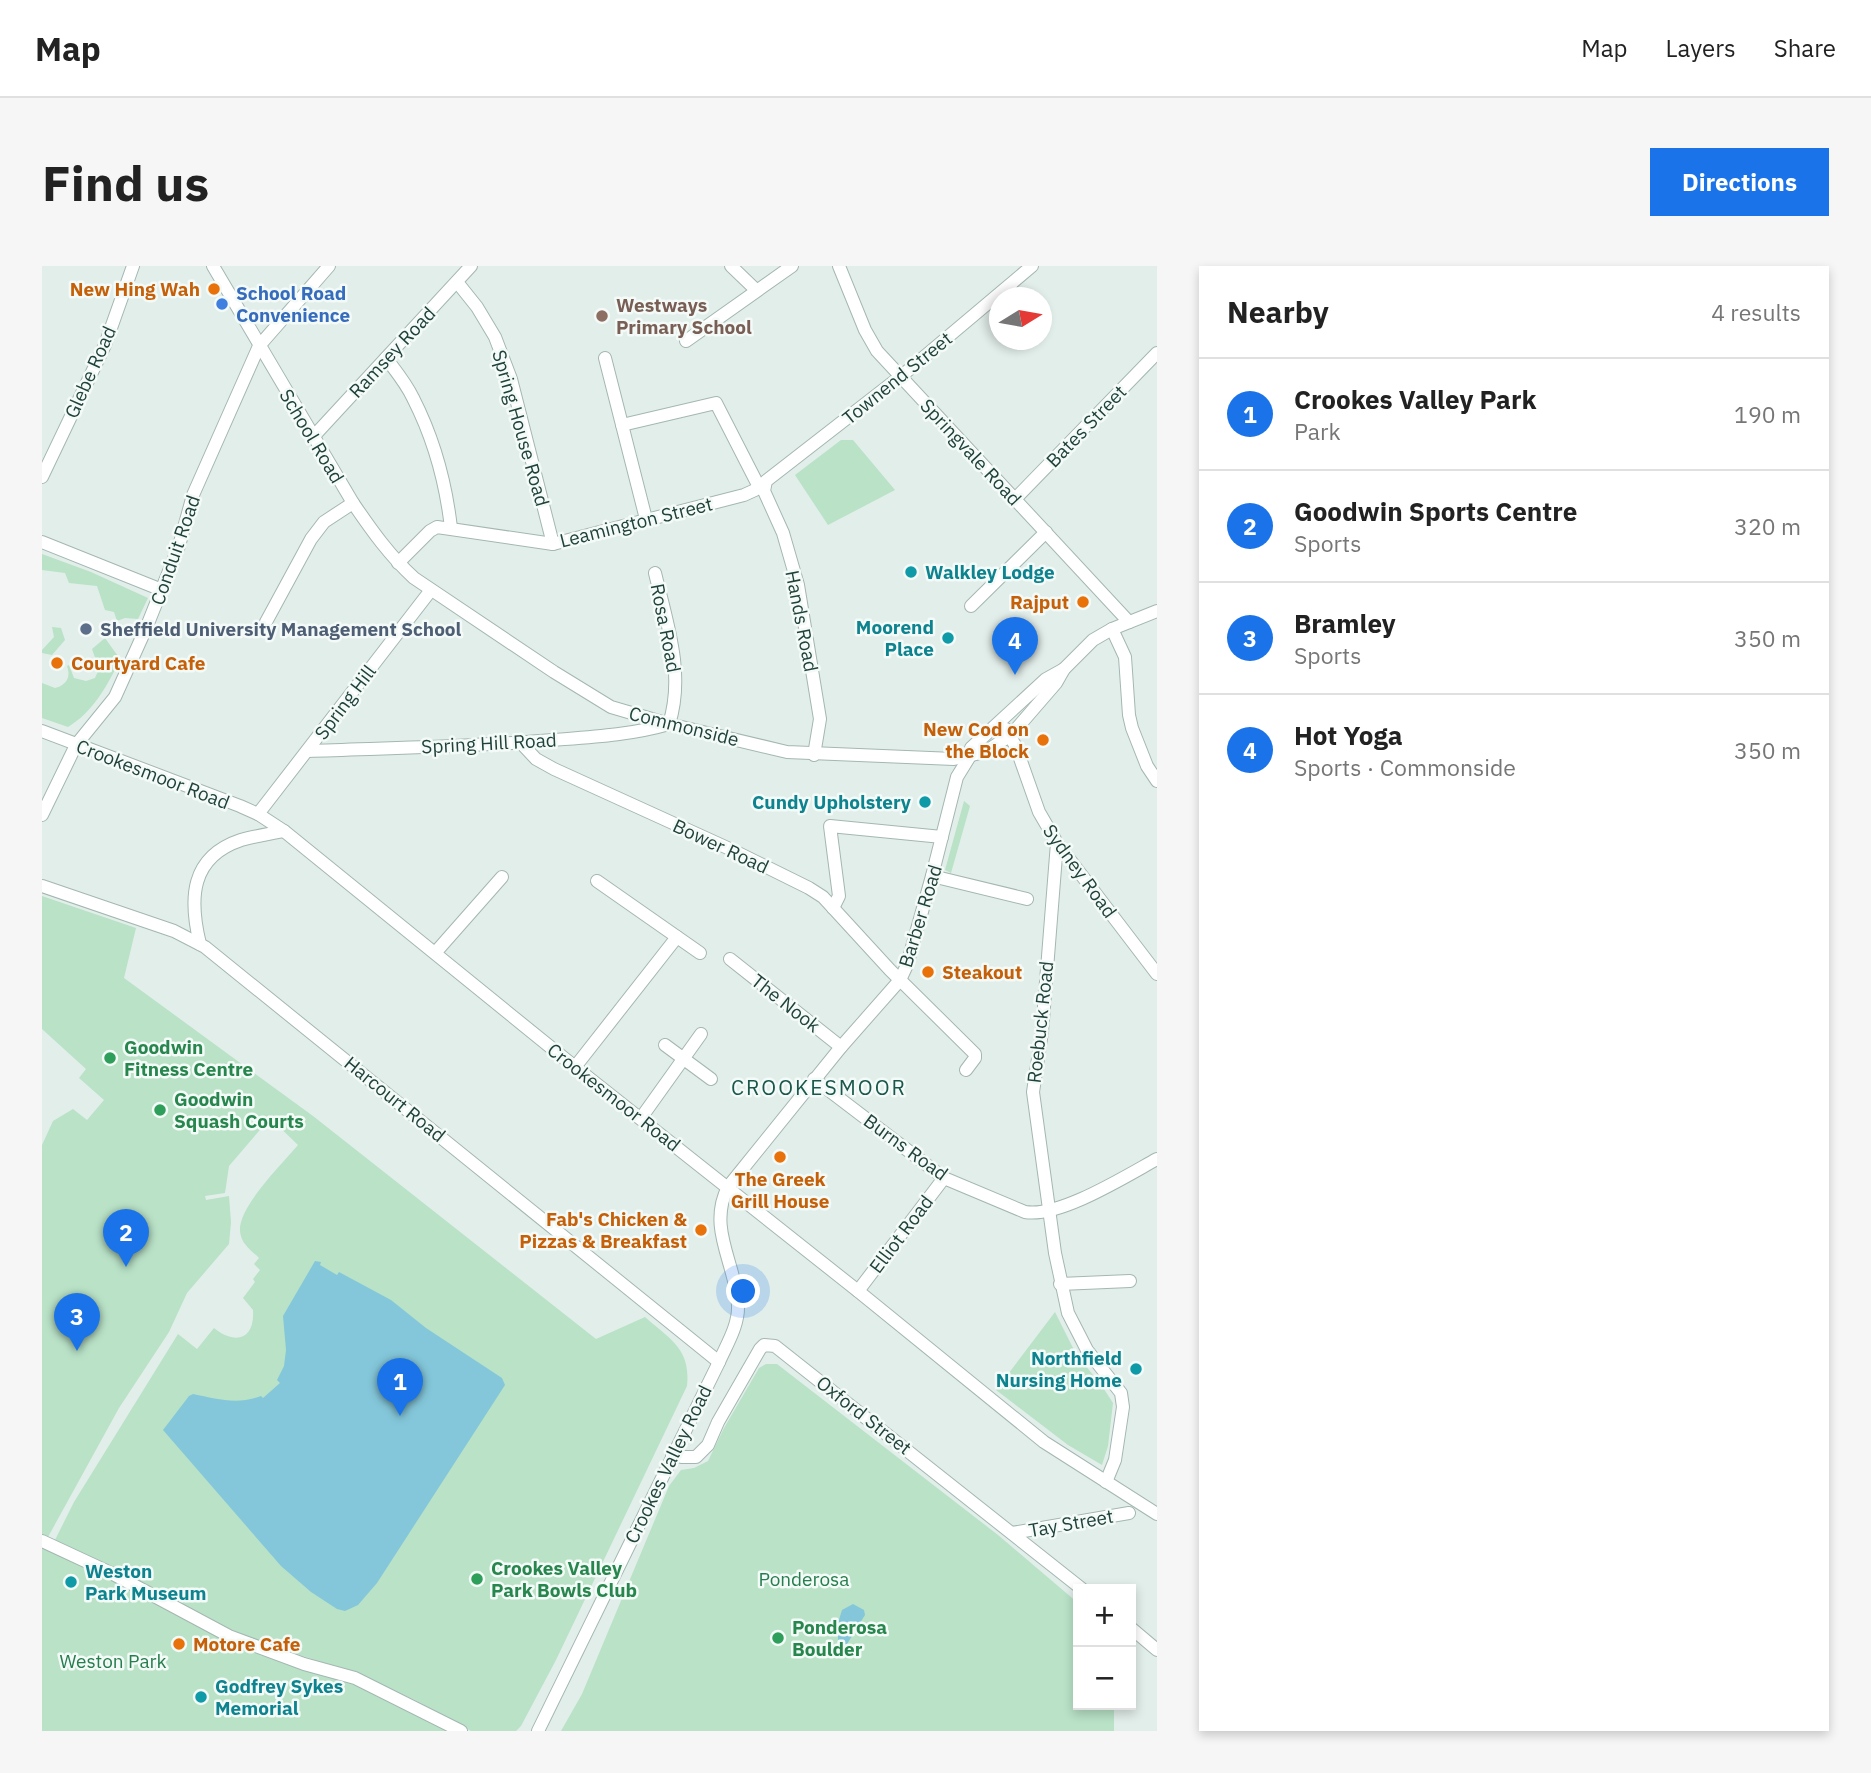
<!DOCTYPE html>
<html lang="en">
<head>
<meta charset="utf-8">
<style>
	:root { --surface:#fff; --page:#f6f6f6; --text:#222; --muted:#767676; --line:#e0e0e0; --accent:#1a73e8 }
	body { margin:0; font-family:"IBM Plex Sans",sans-serif; background:var(--page); color:var(--text) }
	.controls { position:absolute; right:21px; bottom:21px; display:grid; overflow:hidden; border-radius:0px; box-shadow:0 4px 10px #0003 }
	.controls button { width:63px; height:63px; display:grid; place-items:center; padding:0; border:0; border-bottom:2px solid var(--line); background:var(--surface); color:var(--text); font:35px sans-serif }
	.compass { position:absolute; left:947px; top:21px; width:63px; height:63px; border-radius:50%; background:var(--surface); box-shadow:0 4px 10px #0003; rotate:79deg }
	.you { position:absolute; left:702px; top:1026px; width:24px; height:24px; margin:-18px; border:5px solid #fff; border-radius:50%; background:#1a73e8; box-shadow:0 0 0 10px #1a73e833 }
	.badge { display:grid; place-items:center; width:46px; height:46px; border-radius:50%; background:var(--accent); color:#fff; font-size:23px; font-weight:700 }
	.pin { position:absolute; translate:-50% -58px; filter:drop-shadow(0 2px 4px #0008) }
	.pin::after { content:''; position:absolute; top:37px; width:24px; height:21px; background:inherit; clip-path:polygon(0 0,100% 0,50% 100%) }
	.list { margin:0; padding:0; list-style:none }
	h2 { display:flex; justify-content:space-between; align-items:center; height:91px; margin:0; padding:0 28px; font-size:30px }
	h2 small { font-size:23px; font-weight:400; color:var(--muted) }
	.list li { display:grid; grid-template-columns:46px 1fr auto; gap:21px; align-items:center; box-sizing:border-box; height:112px; padding:0 28px; border-top:2px solid var(--line) }
	.list b { display:block; font-size:26px; white-space:nowrap }
	.list p { margin:0; font-size:23px; white-space:nowrap; color:var(--muted) }
	.list em { font-size:23px; font-style:normal; color:var(--muted) }
	.map { position:relative; flex:none; width:1115px; height:1465px; overflow:hidden; border-radius:0px }
	header { display:flex; align-items:center; gap:42px; box-sizing:border-box; height:98px; padding:0 35px; background:var(--surface); border-bottom:2px solid var(--line) }
	header strong { font-size:33px }
	nav { display:flex; gap:38px; margin-inline-start:auto; font-size:24px }
	.intro { display:flex; align-items:center; justify-content:space-between; box-sizing:border-box; height:168px; padding:0 42px }
	h1 { margin:0; font-size:49px }
	.button { padding:18px 32px; border-radius:0px; background:var(--accent); color:#fff; font-size:24px; font-weight:700 }
	main { display:flex; gap:42px; padding:0 42px }
	aside { flex:1; background:var(--surface); border-radius:0px; box-shadow:0 4px 10px #0003 }
	.map>svg:first-child { display:block }
	.green { fill:#b9e2c7 }
	.water { fill:#84c7da }
	.lines { fill:none; stroke-linecap:round; stroke-linejoin:round }
	.minor-casing { stroke:#a4b7b2; stroke-width:14 }
	.minor { stroke:#fff; stroke-width:12 }
	.food-dot { fill:#e8710a; stroke:#f4faf7; stroke-width:2.5 }
	.shop-dot { fill:#3f7fe0; stroke:#f4faf7; stroke-width:2.5 }
	.education-dot { fill:#8d6e63; stroke:#f4faf7; stroke-width:2.5 }
	.culture-dot { fill:#0f9aa8; stroke:#f4faf7; stroke-width:2.5 }
	.service-dot { fill:#5c6f8a; stroke:#f4faf7; stroke-width:2.5 }
	.leisure-dot { fill:#2e9e5b; stroke:#f4faf7; stroke-width:2.5 }
	.labels { text-anchor:middle; stroke-width:5; stroke-linejoin:round; paint-order:stroke }
	.food-label { font-size:19px; font-weight:bold; fill:#c56008; stroke:#f4faf7; text-anchor:end }
	.shop-label { font-size:19px; font-weight:bold; fill:#366cbe; stroke:#f4faf7; text-anchor:start }
	.education-label { font-size:19px; font-weight:bold; fill:#785e54; stroke:#f4faf7; text-anchor:start }
	.street-label { font-size:19px; fill:#20423b; stroke:#f4faf7 }
	.culture-label { font-size:19px; font-weight:bold; fill:#0d838f; stroke:#f4faf7; text-anchor:start }
	.service-label { font-size:19px; font-weight:bold; fill:#4e5e75; stroke:#f4faf7; text-anchor:start }
	.leisure-label { font-size:19px; font-weight:bold; fill:#27864d; stroke:#f4faf7; text-anchor:start }
	.park-label { font-size:19px; fill:#257e4d; stroke:#f4faf7 }
	.neighbourhood-label { font-size:21px; letter-spacing:2px; fill:#19574c; stroke:#f4faf7 }
</style>
</head>
<body>
<header>
<strong>Map</strong>
<nav><a>Map</a><a>Layers</a><a>Share</a></nav>
</header>
<div class="intro"><h1>Find us</h1><a class="button">Directions</a></div>
<main>
<div class="map">
<svg width="1115" height="1465" viewBox="0 0 1115 1465">
	<rect width="100%" height="100%" fill="#e2eeea"/>
	<g class="green">
		<polygon points="799,174 811,174 853,224 786,259 753,209"/>
		<polygon points="0,288 49,306 106,332 96,353 83,352 75,355 72,346 63,344 55,320 27,317 23,307 0,304"/>
		<polygon points="10,361 19,362 23,374 10,389 0,387 0,384 12,371"/>
		<path d="M63 372 78 393C66 419 51 446 26 461L0 452V417L13 422C25 419 29 411 25 400L27 399 32 412 44 415 53 412 57 403 50 383Z"/>
		<polygon points="922,535 928,540 909,607 903,604"/>
		<path d="M0 630 94 662 82 712 271 850 554 1073 603 1051C628 1073 649 1083 645 1120L514 1394 479 1460 474 1465H429L373 1434 319 1409 227 1379 180 1360 13 1274 32 1236 136 1068 155 1083 172 1062C193 1079 213 1074 211 1044L201 1032 213 1016 211 1013 218 1004 212 998 217 992C209 984 199 978 198 965 196 941 241 897 256 879L228 852 187 900 183 927 163 930 164 934 187 930 189 956 187 978 145 1027 127 1066 77 1142 6 1271 0 1268V879L11 855 31 843 45 854 62 834 37 812 44 803 0 763Z"/>
		<polygon points="1013,1046 1034,1088 1060,1120 1071,1137 1066,1180 1060,1199 1026,1179 954,1124"/>
		<polygon points="724,1098 735,1098 956,1269 1036,1337 1036,1439 1072,1439 1072,1465 519,1465 540,1428 627,1220 639,1204 652,1202 666,1195 682,1162 717,1102"/>
		<polygon points="0,1278 95,1325 315,1417 408,1465 0,1465"/>
	</g>
	<g class="water">
		<path d="M273 995 279 996 278 999 295 1009 297 1006 349 1034 384 1062 460 1112 463 1119 335 1317 316 1339 303 1345 295 1343 269 1326 239 1300 121 1164 147 1130 151 1128C175 1133 195 1139 219 1130L221 1132 238 1117 235 1114 242 1100 244 1084 241 1050Z"/>
		<polygon points="811,1338 822,1344 823,1349 805,1378 796,1376 796,1357 800,1344"/>
	</g>
	<g class="lines">
		<defs>
			<g id="minor">
				<path d="M171 0 311 237C330 265 348 290 372 312L512 406 569 441 627 458 745 486 912 493 943 486 969 469 1014 417 1022 403 1051 374 1070 363 1115 345"/>
				<polyline points="689,0 714,24"/>
				<polyline points="797,0 823,64 835,85 1087,356"/>
				<polyline points="415,16 435,41 453,71 469,113 511,278"/>
				<polyline points="644,75 750,0"/>
				<path d="M344 92C353 104 364 117 371 132 391 171 404 218 409 262"/>
				<polyline points="563,92 604,253"/>
				<polyline points="271,171 429,0"/>
				<polyline points="0,211 63,79 91,0"/>
				<polyline points="973,233 1115,87"/>
				<polyline points="0,276 120,324"/>
				<polyline points="356,297 388,265 395,261 511,278 702,229 713,224 716,219 674,137 580,159"/>
				<polyline points="929,340 1004,266"/>
				<polyline points="224,356 269,273 282,256 311,237"/>
				<polyline points="1070,363 1083,391 1087,449 1090,462 1105,500 1115,515"/>
				<polyline points="964,463 974,481 997,546 1015,577 1115,708"/>
				<polyline points="0,465 198,540 216,548 242,565 533,801 816,1025 1002,1176 1115,1248"/>
				<polyline points="479,477 494,493 512,503 690,584 767,622 781,631 848,704 933,788 933,792 924,804"/>
				<path d="M266 485C347 482 429 481 511 474 550 471 589 469 627 458 643 408 625 357 613 307"/>
				<polyline points="772,489 778,453 756,319 741,267 722,225 724,215 863,107 990,0"/>
				<polyline points="216,548 389,324"/>
				<polyline points="0,549 34,479 73,431 105,360 137,280 151,229 217,80 287,0"/>
				<polyline points="1015,577 1000,766 991,826 1013,987 1026,1047 1045,1084 1079,1127 1081,1141 1073,1194 1064,1216"/>
				<polyline points="890,610 985,633"/>
				<polyline points="555,615 658,687"/>
				<polyline points="0,620 132,665 163,681 677,1096"/>
				<polyline points="791,642 797,630 788,560 900,571"/>
				<path d="M158 678C147 633 148 591 199 574 213 570 228 568 242 565"/>
				<polyline points="393,687 460,611"/>
				<polyline points="688,693 799,781"/>
				<polyline points="623,779 669,813"/>
				<polyline points="533,801 635,671"/>
				<path d="M772 813 902 912 983 946C1017 952 1084 910 1115 893"/>
				<polyline points="599,852 659,768"/>
				<polyline points="1018,1018 1088,1015"/>
				<polyline points="816,1025 902,912"/>
				<polyline points="630,1188 640,1191 654,1191 666,1179 676,1156 718,1083 722,1079 733,1080 1040,1323"/>
				<polyline points="970,1267 1087,1247"/>
				<polyline points="0,1275 71,1308 187,1370 262,1398 313,1412 419,1465"/>
				<polyline points="1089,1362 1115,1384"/>
				<path d="M496 1465 677 1096C685 1078 697 1059 696 1039 694 998 665 962 686 921L799 781 858 714 865 699 890 610 915 511 928 490 929 482 1004 413 1022 403"/>
			</g>
		</defs>
		<use href="#minor" class="minor-casing"/>
		<use href="#minor" class="minor"/>
	</g>
	<g class="food-dot">
		<circle cx="172" cy="23" r="7"/>
		<circle cx="1041" cy="336" r="7"/>
		<circle cx="15" cy="397" r="7"/>
		<circle cx="1001" cy="474" r="7"/>
		<circle cx="886" cy="706" r="7"/>
		<circle cx="738" cy="891" r="7"/>
		<circle cx="659" cy="964" r="7"/>
		<circle cx="137" cy="1378" r="7"/>
	</g>
	<circle class="shop-dot" cx="180" cy="38" r="7"/>
	<circle class="education-dot" cx="560" cy="50" r="7"/>
	<g class="culture-dot">
		<circle cx="869" cy="306" r="7"/>
		<circle cx="906" cy="372" r="7"/>
		<circle cx="883" cy="536" r="7"/>
		<circle cx="1094" cy="1103" r="7"/>
		<circle cx="29" cy="1316" r="7"/>
		<circle cx="159" cy="1431" r="7"/>
	</g>
	<circle class="service-dot" cx="44" cy="363" r="7"/>
	<g class="leisure-dot">
		<circle cx="68" cy="792" r="7"/>
		<circle cx="118" cy="844" r="7"/>
		<circle cx="435" cy="1313" r="7"/>
		<circle cx="736" cy="1372" r="7"/>
	</g>
	<g class="labels">
		<g class="food-label">
			<text x="158" y="30">New Hing Wah</text>
			<text x="1027" y="343">Rajput</text>
			<text x="29" y="404" text-anchor="start">Courtyard Cafe</text>
			<text x="987" y="470">New Cod on<tspan x="987" dy="22">the Block</tspan></text>
			<text x="900" y="713" text-anchor="start">Steakout</text>
			<text x="738" y="920" text-anchor="middle">The Greek<tspan x="738" dy="22">Grill House</tspan></text>
			<text x="645" y="960">Fab's Chicken &amp;<tspan x="645" dy="22">Pizzas &amp; Breakfast</tspan></text>
			<text x="151" y="1385" text-anchor="start">Motore Cafe</text>
		</g>
		<g class="shop-label">
			<text x="194" y="34">School Road<tspan x="194" dy="22">Convenience</tspan></text>
		</g>
		<g class="education-label">
			<text x="574" y="46">Westways<tspan x="574" dy="22">Primary School</tspan></text>
		</g>
		<g class="street-label">
			<text transform="translate(350 86) rotate(-47)" y="7">Ramsey Road</text>
			<text transform="translate(48 106) rotate(-66)" y="7">Glebe Road</text>
			<text transform="translate(855 112) rotate(-39)" y="7">Townend Street</text>
			<text transform="translate(1044 160) rotate(-46)" y="7">Bates Street</text>
			<text transform="translate(479 162) rotate(74)" y="7">Spring House Road</text>
			<text transform="translate(270 170) rotate(59)" y="7">School Road</text>
			<text transform="translate(929 186) rotate(47)" y="7">Springvale Road</text>
			<text transform="translate(594 256) rotate(-14)" y="7">Leamington Street</text>
			<text transform="translate(133 284) rotate(-71)" y="7">Conduit Road</text>
			<text transform="translate(760 355) rotate(79)" y="7">Hands Road</text>
			<text transform="translate(624 362) rotate(79)" y="7">Rosa Road</text>
			<text transform="translate(303 436) rotate(-53)" y="7">Spring Hill</text>
			<text transform="translate(642 460) rotate(14)" y="7">Commonside</text>
			<text transform="translate(447 477) rotate(-3)" y="7">Spring Hill Road</text>
			<text transform="translate(111 508) rotate(21)" y="7">Crookesmoor Road</text>
			<text transform="translate(679 580) rotate(25)" y="7">Bower Road</text>
			<text transform="translate(1038 605) rotate(54)" y="7">Sydney Road</text>
			<text transform="translate(878 650) rotate(-73)" y="7">Barber Road</text>
			<text transform="translate(744 737) rotate(38)" y="7">The Nook</text>
			<text transform="translate(998 756) rotate(-84)" y="7">Roebuck Road</text>
			<text transform="translate(572 831) rotate(38)" y="7">Crookesmoor Road</text>
			<text transform="translate(353 833) rotate(39)" y="7">Harcourt Road</text>
			<text transform="translate(864 881) rotate(36)" y="7">Burns Road</text>
			<text transform="translate(859 968) rotate(-53)" y="7">Elliot Road</text>
			<text transform="translate(822 1149) rotate(38)" y="7">Oxford Street</text>
			<text transform="translate(626 1198) rotate(-64)" y="7">Crookes Valley Road</text>
			<text transform="translate(1029 1257) rotate(-10)" y="7">Tay Street</text>
		</g>
		<g class="culture-label">
			<text x="883" y="313">Walkley Lodge</text>
			<text x="892" y="368" text-anchor="end">Moorend<tspan x="892" dy="22">Place</tspan></text>
			<text x="869" y="543" text-anchor="end">Cundy Upholstery</text>
			<text x="1080" y="1099" text-anchor="end">Northfield<tspan x="1080" dy="22">Nursing Home</tspan></text>
			<text x="43" y="1312">Weston<tspan x="43" dy="22">Park Museum</tspan></text>
			<text x="173" y="1427">Godfrey Sykes<tspan x="173" dy="22">Memorial</tspan></text>
		</g>
		<g class="service-label">
			<text x="58" y="370">Sheffield University Management School</text>
		</g>
		<g class="leisure-label">
			<text x="82" y="788">Goodwin<tspan x="82" dy="22">Fitness Centre</tspan></text>
			<text x="132" y="840">Goodwin<tspan x="132" dy="22">Squash Courts</tspan></text>
			<text x="449" y="1309">Crookes Valley<tspan x="449" dy="22">Park Bowls Club</tspan></text>
			<text x="750" y="1368">Ponderosa<tspan x="750" dy="22">Boulder</tspan></text>
		</g>
		<g class="park-label">
			<text x="762" y="1320">Ponderosa</text>
			<text x="71" y="1402">Weston Park</text>
		</g>
		<g class="neighbourhood-label">
			<text x="777" y="829">CROOKESMOOR</text>
		</g>
	</g>
</svg>
<div class="controls">
<button>+</button>
<button>−</button>
</div>
<svg class="compass" viewBox="-18 -18 36 36"><path d="M0-13l5 13h-10z" fill="#e53935"/><path d="M0 13l5-13h-10z" fill="#767676"/></svg>
<div class="you"></div>
<div class="pin badge" style="left:358px;top:1150px">1</div>
<div class="pin badge" style="left:84px;top:1001px">2</div>
<div class="pin badge" style="left:35px;top:1085px">3</div>
<div class="pin badge" style="left:973px;top:409px">4</div>
</div>
<aside>
<h2>Nearby<small>4 results</small></h2>
<ul class="list">
<li><span class="badge">1</span><div><b>Crookes Valley Park</b><p>Park</p></div><em>190 m</em></li>
<li><span class="badge">2</span><div><b>Goodwin Sports Centre</b><p>Sports</p></div><em>320 m</em></li>
<li><span class="badge">3</span><div><b>Bramley</b><p>Sports</p></div><em>350 m</em></li>
<li><span class="badge">4</span><div><b>Hot Yoga</b><p>Sports · Commonside</p></div><em>350 m</em></li>
</ul>
</aside>
</main>
</body>
</html>
